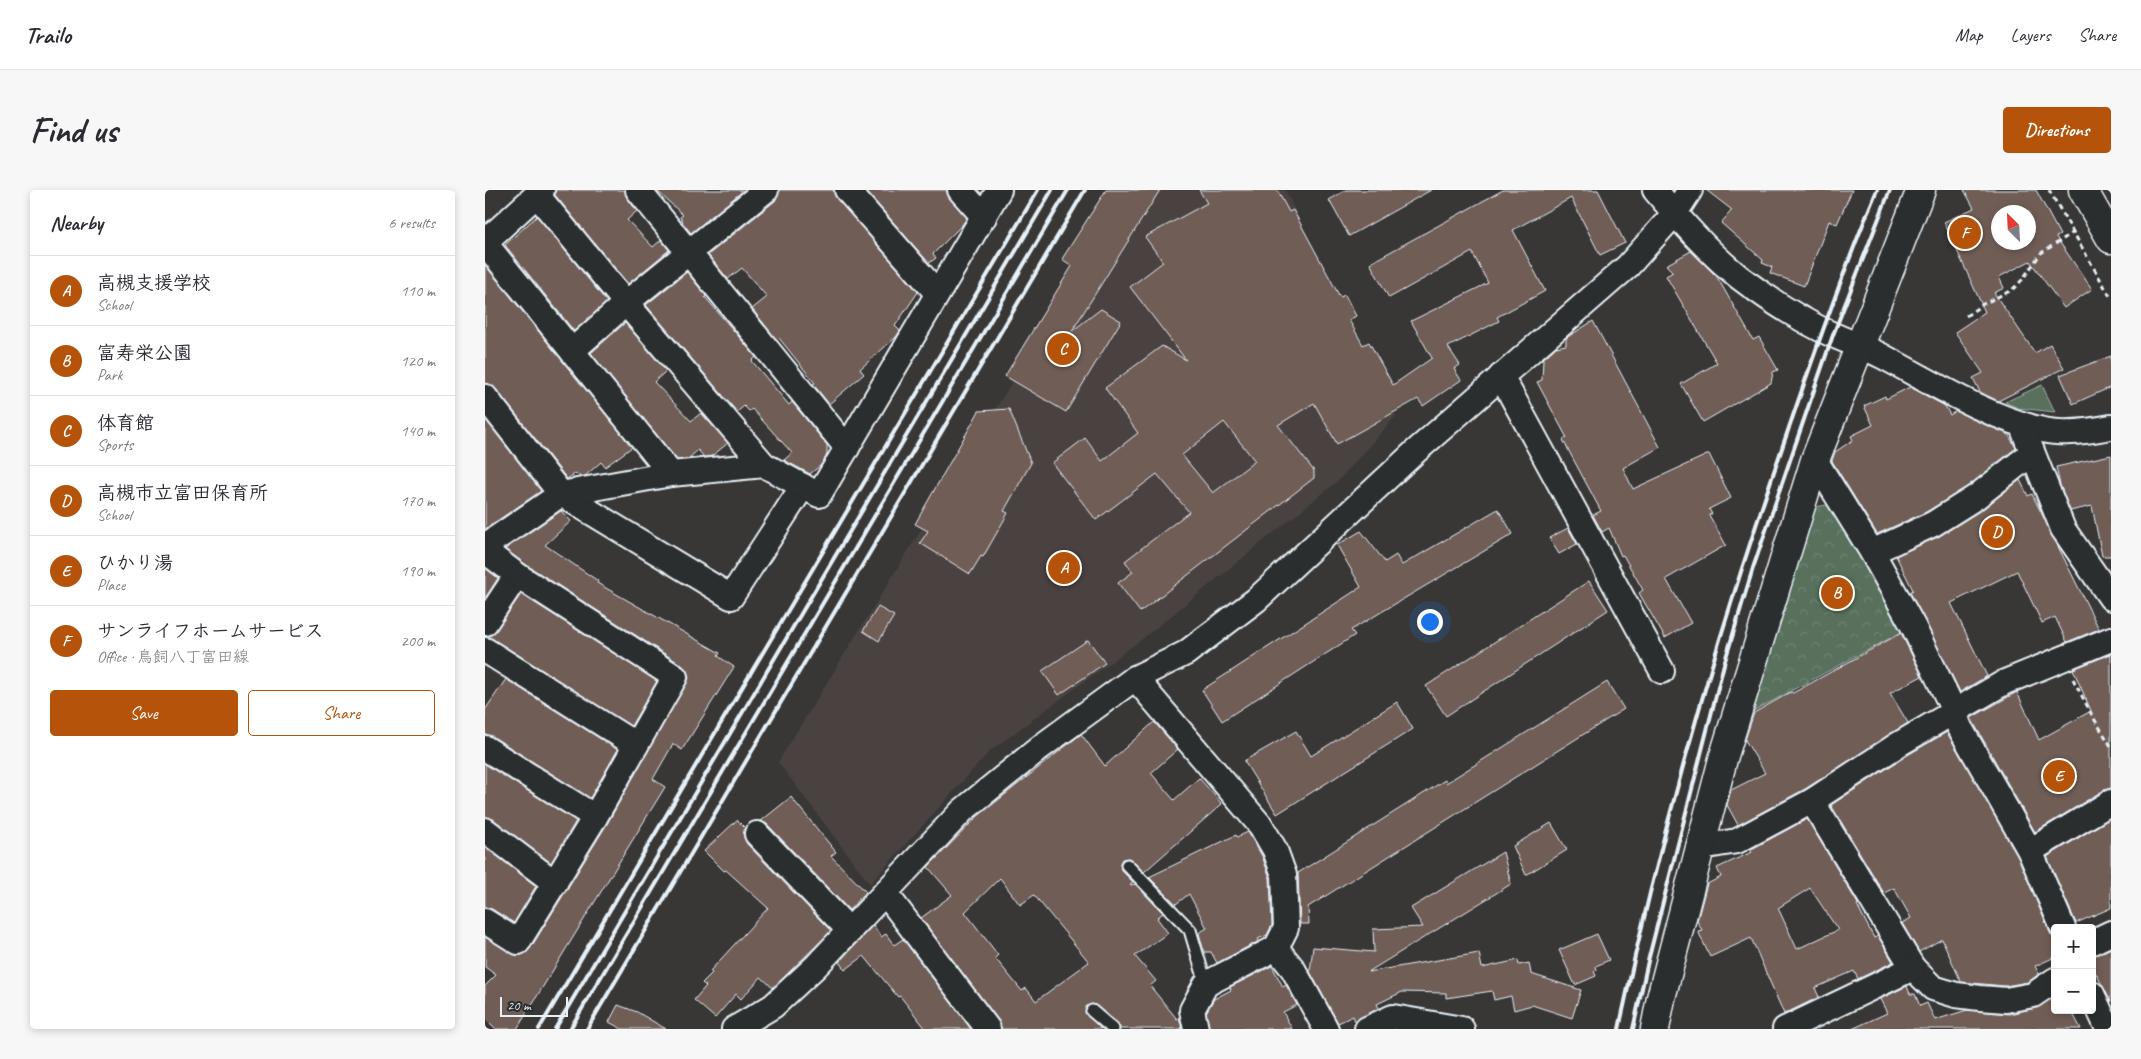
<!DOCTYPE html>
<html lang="en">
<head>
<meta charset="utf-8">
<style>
	:root { --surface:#fff; --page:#f7f7f7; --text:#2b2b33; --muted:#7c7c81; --line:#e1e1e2; --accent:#b45309 }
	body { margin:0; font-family:Caveat,"Klee One",sans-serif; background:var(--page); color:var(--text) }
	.controls { position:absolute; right:15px; bottom:15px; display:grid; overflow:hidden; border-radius:5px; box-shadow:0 2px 8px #0003 }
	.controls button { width:45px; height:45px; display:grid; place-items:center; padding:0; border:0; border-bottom:1px solid var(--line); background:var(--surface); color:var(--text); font:25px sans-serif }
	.compass { position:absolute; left:1506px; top:15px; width:45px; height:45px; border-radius:50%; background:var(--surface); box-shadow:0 2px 8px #0003; rotate:336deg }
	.scale { position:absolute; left:15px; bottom:12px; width:68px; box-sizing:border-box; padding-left:5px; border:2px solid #e8f1f8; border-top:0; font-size:14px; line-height:18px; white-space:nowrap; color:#e8f1f8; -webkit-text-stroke:4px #2a2d2e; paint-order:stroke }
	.you { position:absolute; left:944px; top:431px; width:18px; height:18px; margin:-12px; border:4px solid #fff; border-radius:50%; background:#1a73e8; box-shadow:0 0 0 8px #1a73e833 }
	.badge { display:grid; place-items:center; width:32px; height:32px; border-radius:50%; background:var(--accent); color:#fff; font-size:16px; font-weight:700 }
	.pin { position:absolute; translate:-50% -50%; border:2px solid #fff; box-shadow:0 1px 5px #0006 }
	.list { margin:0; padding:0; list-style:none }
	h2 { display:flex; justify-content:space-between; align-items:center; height:65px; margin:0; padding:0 20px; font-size:21px }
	h2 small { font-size:16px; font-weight:400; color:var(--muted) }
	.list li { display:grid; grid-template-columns:32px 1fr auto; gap:15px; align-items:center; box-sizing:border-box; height:70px; padding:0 20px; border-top:1px solid var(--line) }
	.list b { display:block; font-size:19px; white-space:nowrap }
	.list p { margin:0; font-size:16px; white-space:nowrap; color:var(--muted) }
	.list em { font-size:16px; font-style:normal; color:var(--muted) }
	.actions { display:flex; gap:10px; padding:15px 20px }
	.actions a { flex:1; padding:11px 0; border:1px solid var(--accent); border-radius:5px; text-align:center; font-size:18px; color:var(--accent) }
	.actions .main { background:var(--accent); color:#fff }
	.map { position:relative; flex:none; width:1626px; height:839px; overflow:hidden; border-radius:5px }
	header { display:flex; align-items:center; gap:30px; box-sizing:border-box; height:70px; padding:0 25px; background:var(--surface); border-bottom:1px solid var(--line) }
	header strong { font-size:24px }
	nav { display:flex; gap:28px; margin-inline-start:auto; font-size:18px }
	.intro { display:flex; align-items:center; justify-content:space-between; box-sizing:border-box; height:120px; padding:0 30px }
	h1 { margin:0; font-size:35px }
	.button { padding:12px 22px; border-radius:5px; background:var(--accent); color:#fff; font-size:18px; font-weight:700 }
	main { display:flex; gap:30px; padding:0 30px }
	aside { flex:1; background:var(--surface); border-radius:5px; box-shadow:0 2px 8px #0003 }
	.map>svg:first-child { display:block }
	.built { fill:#484240 }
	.forest { fill:url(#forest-crowns); stroke:#a0b0aa }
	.garden { fill:#58705c; stroke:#a0b0aa }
	.building { fill:#6f5d57; stroke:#e8f1f8; fill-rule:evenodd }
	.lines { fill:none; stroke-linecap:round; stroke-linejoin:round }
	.lane-casing { stroke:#e8f1f8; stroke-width:15 }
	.street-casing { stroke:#e8f1f8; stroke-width:28 }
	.secondary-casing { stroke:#e8f1f8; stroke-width:31 }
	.path { stroke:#e8f1f8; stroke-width:3; stroke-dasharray:5 4; stroke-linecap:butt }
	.lane { stroke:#2a2d2e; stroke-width:11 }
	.street { stroke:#2a2d2e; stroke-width:24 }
	.secondary { stroke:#2a2d2e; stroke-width:28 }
	.rail { stroke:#e8f1f8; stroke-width:4 }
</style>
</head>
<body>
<header>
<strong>Trailo</strong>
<nav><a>Map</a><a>Layers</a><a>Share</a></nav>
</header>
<div class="intro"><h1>Find us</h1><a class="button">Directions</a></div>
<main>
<aside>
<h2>Nearby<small>6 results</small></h2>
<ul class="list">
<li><span class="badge">A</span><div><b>高槻支援学校</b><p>School</p></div><em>110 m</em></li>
<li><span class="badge">B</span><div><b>富寿栄公園</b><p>Park</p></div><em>120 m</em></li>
<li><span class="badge">C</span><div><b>体育館</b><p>Sports</p></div><em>140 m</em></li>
<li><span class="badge">D</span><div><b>高槻市立富田保育所</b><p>School</p></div><em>170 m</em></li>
<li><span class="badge">E</span><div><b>ひかり湯</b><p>Place</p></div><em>190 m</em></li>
<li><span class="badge">F</span><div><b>サンライフホームサービス</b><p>Office · 鳥飼八丁富田線</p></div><em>200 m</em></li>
</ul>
<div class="actions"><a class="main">Save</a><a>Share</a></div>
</aside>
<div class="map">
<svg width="1626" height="839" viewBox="0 0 1626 839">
	<defs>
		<pattern id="forest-crowns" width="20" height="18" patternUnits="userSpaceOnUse" patternTransform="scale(1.25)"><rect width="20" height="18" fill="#58705c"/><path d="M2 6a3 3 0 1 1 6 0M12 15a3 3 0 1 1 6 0" fill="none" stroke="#708574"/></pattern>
	</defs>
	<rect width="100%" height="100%" fill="#383736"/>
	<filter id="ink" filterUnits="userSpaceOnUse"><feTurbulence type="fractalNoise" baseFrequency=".02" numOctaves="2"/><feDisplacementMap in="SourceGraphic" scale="10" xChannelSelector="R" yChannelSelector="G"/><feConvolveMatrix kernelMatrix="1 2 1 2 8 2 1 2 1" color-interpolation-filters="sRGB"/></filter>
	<g filter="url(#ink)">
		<polygon class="built" points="643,0 800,0 911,226 854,290 660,447 505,561 385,694 293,572 580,106"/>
		<polygon class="forest" points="1348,314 1422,439 1263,524 1330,317"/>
		<polygon class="garden" points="1557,195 1570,222 1533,218 1520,212"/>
		<g class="building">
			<polygon points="70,0 140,0 142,8 152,21 142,30 168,57 176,50 184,60 143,94 70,5"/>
			<polygon points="171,0 259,0 206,43 197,32 198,31 195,27 198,25"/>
			<polygon points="294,0 349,0 352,9 433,102 410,136 415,141 411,147 375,179 379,184 344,214 328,194 330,193 294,148 292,150 267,119 282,107 257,78 243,89 223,65 290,11"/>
			<polygon points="380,0 462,0 465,9 482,28 477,35 448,64 451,68 444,73"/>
			<polygon points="621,0 675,0 587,141 616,119 636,131 581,222 520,186 587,76 577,69"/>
			<path d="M714 0H792L804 22 808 20 855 107 860 105 871 126 864 130 878 155 884 152 908 195 947 168 926 131 1003 93 987 62 904 108 885 73 1018 0H1113L1140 53 1115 65 1086 8 1028 40 1060 101 1012 127 1014 131 963 157 975 175 969 179 976 190 938 216 933 209 852 254 829 213 793 235 829 281V288L655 422 633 393 648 382 640 371 704 322 672 284 611 330 567 273 600 248 617 271 653 243 620 198 677 156 701 170 645 97 678 72 660 47 722 13ZM739 232 770 271 728 303 697 265Z"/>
			<polygon points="861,0 946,0 864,46 844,10"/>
			<polygon points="1221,0 1367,0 1352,34 1344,31 1319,96 1285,83 1287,77 1277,73 1278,70 1236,33 1247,20"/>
			<path d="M1479 0H1551L1575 45 1571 47 1607 99 1579 118 1545 71 1514 87 1519 98 1509 103 1550 163 1565 154 1579 178 1513 211 1495 202 1488 188 1498 183 1470 142 1500 122 1459 32 1489 18ZM1514 22H1544V52H1514Z"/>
			<polygon points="52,26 122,112 89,141 20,55"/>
			<polygon points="1206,61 1232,87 1268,150 1274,147 1293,180 1288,182 1286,193 1218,232 1196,194 1232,173 1181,86 1188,82 1181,75"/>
			<polygon points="0,75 147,257 120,277 116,272 100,286 95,287 91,283 82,289 11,199 0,194"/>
			<polygon points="202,82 221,106 220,107 271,167 267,171 304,215 307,212 342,255 342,265 336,275 325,284 299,270 307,263 267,219 264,221 259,216 252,222 161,115"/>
			<polygon points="1108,131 1175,257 1138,278 1148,299 1224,264 1246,308 1224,319 1227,324 1224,325 1241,355 1181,389 1206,433 1180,448 1154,403 1158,400 1138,365 1136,366 1124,338 1117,342 1108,325 1116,321 1078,250 1082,248 1052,192 1057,190 1058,169 1071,157 1081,155 1081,148"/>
			<polygon points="140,133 181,181 169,192 206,231 216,223 243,253 227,266 219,267 213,260 203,269 192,270 106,163"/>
			<polygon points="1626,166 1626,197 1588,214 1575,185"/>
			<polygon points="1425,197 1460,216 1465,225 1471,221 1523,244 1531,258 1483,296 1441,322 1392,344 1347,271 1350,262 1368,250 1366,246 1388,235 1379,216 1400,206 1401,209"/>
			<polygon points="524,219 546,273 519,321 523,323 498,367 496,366 485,384 435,353 443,341 430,334 494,221"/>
			<polygon points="0,229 56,301 0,339"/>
			<polygon points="1626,265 1626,366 1617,366 1607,316 1585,321 1575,295 1571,277"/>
			<polygon points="1535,290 1543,306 1547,304 1614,439 1582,452 1570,427 1557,433 1532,381 1466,413 1502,486 1475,502 1425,402 1428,400 1411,366 1455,346 1498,319"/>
			<polygon points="1013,319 1028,344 866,440 870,445 737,531 717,500 876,397 852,355 876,341 900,372 911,365 917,375"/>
			<polygon points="76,321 86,331 60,355 113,391 112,393 235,463 233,466 249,477 197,560 188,554 168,589 180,597 32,839 10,839 0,829 0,796 11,785 0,777 0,747 32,766 39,764 45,759 122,634 204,488 202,481 197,475 40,374 20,359"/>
			<polygon points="1083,338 1092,354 1074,364 1064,348"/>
			<polygon points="0,378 13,388 1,407 0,407"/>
			<polygon points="1104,391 1123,420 961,526 941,496"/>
			<polygon points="36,404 172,491 146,536 5,447 4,446 11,441"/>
			<polygon points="393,417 409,426 394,451 378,441"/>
			<polygon points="1416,443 1437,486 1405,503 1423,533 1320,599 1253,635 1242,615 1246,600 1280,583 1260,550 1269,523 1306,502 1308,503"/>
			<polygon points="603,450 620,473 574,505 557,481"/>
			<polygon points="1626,464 1626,598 1619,600 1550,642 1486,528 1532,502 1554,550 1606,521 1588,479"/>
			<polygon points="21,489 133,560 105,608 7,546 0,544 0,520"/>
			<polygon points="1122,492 1139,519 823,717 824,734 815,734 813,683 960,590 961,593"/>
			<polygon points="912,512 928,539 792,624 759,571 811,541 826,566"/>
			<path d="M669 532 693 559 666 583 689 610 714 588 737 614 659 682 644 668 637 669 635 673 636 680 648 692 645 694 646 695 650 694 678 723 672 728 683 743 650 766 671 791 665 796 692 829 694 827 697 839H635L633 833 608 814 601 817 600 823 616 839H516L514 831 436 728 467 705 443 677 492 627 596 544 620 576ZM515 688 535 715 549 705 604 772 551 811 541 798 537 801 510 768 513 765 480 722Z"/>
			<polygon points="1462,542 1533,667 1565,743 1570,749 1570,767 1550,776 1554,784 1543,792 1520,796 1476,792 1457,749 1434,762 1417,733 1426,728 1409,698 1399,703 1346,615 1421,566"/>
			<polygon points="0,574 91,631 66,673 8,629 0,627"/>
			<polygon points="306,607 351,662 346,666 381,702 364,720 282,634 276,631"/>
			<polygon points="1626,628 1626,718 1591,733 1562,667"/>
			<path d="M1322 629 1373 714 1372 715 1389 748 1393 746 1408 772 1373 789 1369 781 1330 798 1334 807 1299 824 1266 748 1225 767 1213 741 1217 740 1212 731 1222 694 1236 687 1232 678 1267 662 1265 660ZM1325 698 1353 740 1312 759 1293 718Z"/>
			<polygon points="252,630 260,638 259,647 262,654 346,741 288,798 276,787 256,809 251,804 230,828 209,810 221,796 217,793 227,783 225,781 283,718 241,680 239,681 219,661"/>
			<polygon points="1066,633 1082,660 1041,685 1028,656"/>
			<polygon points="763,642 777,666 785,688 787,735 782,745 773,749 774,751 732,773 726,762 719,762 714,743 722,738 704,704 691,714 664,687 751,645 752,647"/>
			<polygon points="0,657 51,696 29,733 7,719 0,717"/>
			<polygon points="1018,662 1026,694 883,782 994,763 997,778 1033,770 1034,775 1044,773 1046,784 1096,800 1087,828 1047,815 1029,820 1026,806 1009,810 1007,801 961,808 961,803 917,802 892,814 894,818 870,831 868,826 853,833 825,782 828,757 889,762 888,739 938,737 926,718"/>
			<polygon points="388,735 396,747 401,744 409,755 418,749 486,839 441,839 415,806 413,807 403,795 379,766 360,780 354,772"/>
			<polygon points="1112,744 1124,770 1111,776 1112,780 1109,781 1111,786 1090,795 1074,760"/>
			<polygon points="1626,758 1626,812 1607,776 1607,766"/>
			<polygon points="787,776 798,797 801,795 812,815 798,822 807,839 724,839 721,822 729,809 746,800 745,797"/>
			<polygon points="1422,796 1425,804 1430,804 1435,816 1442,813 1450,830 1482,820 1524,824 1551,818 1566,809 1570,820 1586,820 1596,839 1367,839 1402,823 1395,809"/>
			<polygon points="133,815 152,822 181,839 137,839 124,832"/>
		</g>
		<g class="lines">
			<defs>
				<g id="lane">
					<polyline points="642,675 705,740 721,794"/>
					<polyline points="607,821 628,839"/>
				</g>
				<g id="street">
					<polyline points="153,0 362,258"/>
					<polyline points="362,0 452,103"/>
					<polyline points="475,0 499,27"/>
					<path d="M1170 0C1196 31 1223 62 1254 87 1283 109 1315 130 1348 145 1364 152 1381 158 1397 166 1448 193 1501 227 1558 240 1580 245 1605 241 1626 237"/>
					<polyline points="52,5 141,113 279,275"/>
					<polyline points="0,52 57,0"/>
					<polyline points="0,53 186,284"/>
					<polyline points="87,161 141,113 281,0"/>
					<polyline points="1016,186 1177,481"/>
					<polyline points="0,207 76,304 246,407 318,296"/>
					<polyline points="1536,234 1578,339 1626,408"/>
					<polyline points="1330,270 1387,362 1428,436 1470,523 1474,536 1545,661 1578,738"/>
					<polyline points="0,356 76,304 186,284 279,275 334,305 514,0"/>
					<polyline points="0,361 32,385 0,433"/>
					<polyline points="1387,362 1448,334 1491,307 1547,263"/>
					<polyline points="0,460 151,555"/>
					<polyline points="650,488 776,636 790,660 799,685 801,738 791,758 808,779 841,839"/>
					<polyline points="0,558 110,627"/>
					<polyline points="1327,611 1428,778 1448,798 1471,805 1495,808 1521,810 1548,805 1570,790"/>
					<polyline points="0,640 70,693"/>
					<polyline points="272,644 365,741"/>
					<polyline points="1216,657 1252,651 1327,611 1414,554 1520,492 1626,449"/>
					<polyline points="1545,661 1626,612"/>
					<polyline points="401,704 503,839"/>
					<polyline points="0,731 33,752 110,627 190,487 32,385"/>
					<polyline points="1607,752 1626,743"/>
					<polyline points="1607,804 1623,839"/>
					<polyline points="249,839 288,816 331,776 477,621 557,556 650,488 701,463 771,410 931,261 1143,76 1190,23 1205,0"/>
					<polyline points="711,839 707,820 721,794 791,758"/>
					<polyline points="882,839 908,827 977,839"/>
					<polyline points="1300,839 1428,778"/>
				</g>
				<g id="secondary">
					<polyline points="1598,0 1626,49"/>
					<polyline points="1170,839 1176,808 1238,569 1330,270 1436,0"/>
				</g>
			</defs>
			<use href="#lane" class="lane-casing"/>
			<use href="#street" class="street-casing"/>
			<use href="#secondary" class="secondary-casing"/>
			<g class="path">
				<polyline points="1564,0 1626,108"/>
				<polyline points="1481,126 1498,114 1527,100 1537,90 1556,63 1589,42"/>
				<polyline points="1588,489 1608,527 1626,556"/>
			</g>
			<use href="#lane" class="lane"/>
			<use href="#street" class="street"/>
			<use href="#secondary" class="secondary"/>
			<g class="rail">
				<polyline points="54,839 553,0"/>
				<polyline points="70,839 567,0"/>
				<polyline points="85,839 583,0"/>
				<polyline points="102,839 600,0"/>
				<path d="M1134 839C1175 643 1231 450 1296 261 1326 173 1356 86 1392 0"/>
				<polyline points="1148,839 1163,771 1239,474 1268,378 1348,145 1405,0"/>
			</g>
		</g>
	</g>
</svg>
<div class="controls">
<button>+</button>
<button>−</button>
</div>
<svg class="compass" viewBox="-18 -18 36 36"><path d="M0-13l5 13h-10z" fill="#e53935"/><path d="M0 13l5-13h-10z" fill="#7c7c81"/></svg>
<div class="scale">20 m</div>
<div class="you"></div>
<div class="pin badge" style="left:579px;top:378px">A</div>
<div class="pin badge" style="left:1352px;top:403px">B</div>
<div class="pin badge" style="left:578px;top:159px">C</div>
<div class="pin badge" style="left:1512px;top:342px">D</div>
<div class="pin badge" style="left:1574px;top:586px">E</div>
<div class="pin badge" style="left:1480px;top:43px">F</div>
</div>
</main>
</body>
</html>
